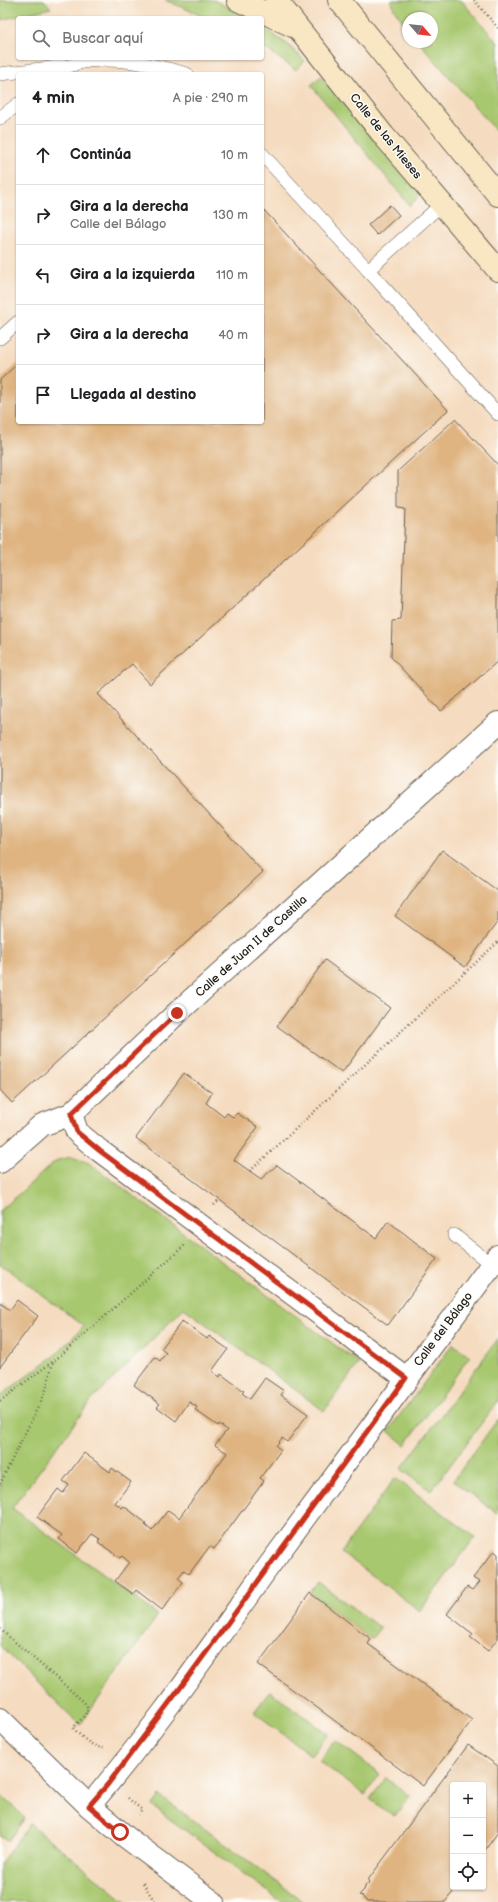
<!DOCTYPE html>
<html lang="es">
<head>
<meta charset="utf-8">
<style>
	:root { --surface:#fff; --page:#f6f6f6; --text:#202124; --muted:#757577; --line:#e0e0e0 }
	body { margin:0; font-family:"Balsamiq Sans",sans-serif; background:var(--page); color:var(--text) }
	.controls { position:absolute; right:12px; bottom:12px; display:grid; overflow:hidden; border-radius:4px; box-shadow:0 1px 3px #0004 }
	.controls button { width:36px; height:36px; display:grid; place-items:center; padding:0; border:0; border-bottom:1px solid var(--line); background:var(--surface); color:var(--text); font:20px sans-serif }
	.compass { position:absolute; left:402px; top:12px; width:36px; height:36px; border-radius:50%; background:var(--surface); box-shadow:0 1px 3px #0004; rotate:118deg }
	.stop { position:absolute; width:12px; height:12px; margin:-9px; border:3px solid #c8321e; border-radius:50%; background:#fff }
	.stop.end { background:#c8321e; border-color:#fff; box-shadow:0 1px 4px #0008 }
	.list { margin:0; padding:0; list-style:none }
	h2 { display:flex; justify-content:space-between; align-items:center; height:52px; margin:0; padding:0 16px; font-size:17px }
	h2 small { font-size:13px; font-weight:400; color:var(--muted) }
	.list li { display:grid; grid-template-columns:26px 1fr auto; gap:12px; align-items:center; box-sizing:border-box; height:60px; padding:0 16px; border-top:1px solid var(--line) }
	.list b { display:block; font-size:15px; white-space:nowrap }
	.list p { margin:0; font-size:13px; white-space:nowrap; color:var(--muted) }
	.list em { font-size:13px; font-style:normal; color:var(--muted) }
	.icon { flex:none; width:22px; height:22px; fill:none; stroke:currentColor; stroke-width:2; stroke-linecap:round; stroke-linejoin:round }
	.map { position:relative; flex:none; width:498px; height:1902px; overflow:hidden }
	.search { position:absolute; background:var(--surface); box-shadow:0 1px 3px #0004; left:16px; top:16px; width:248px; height:44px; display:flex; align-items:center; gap:10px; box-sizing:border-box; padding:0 14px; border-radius:4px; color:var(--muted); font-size:15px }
	.panel { position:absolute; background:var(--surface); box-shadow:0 1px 3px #0004; left:16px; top:72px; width:248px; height:352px; border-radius:4px }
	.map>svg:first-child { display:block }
	.green { fill:#a8c870; stroke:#627246 }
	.building { fill:#dfb481 }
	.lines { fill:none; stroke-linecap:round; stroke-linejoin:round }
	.lane-casing { stroke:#685f55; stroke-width:14 }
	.street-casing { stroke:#685f55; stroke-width:24 }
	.secondary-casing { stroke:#685f55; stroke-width:24 }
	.path { stroke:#685f55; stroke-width:2.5; stroke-dasharray:1 3; stroke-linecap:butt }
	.lane { stroke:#fff; stroke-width:13 }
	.street { stroke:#fff; stroke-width:22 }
	.secondary { stroke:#f9e7c3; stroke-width:22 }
	.route { stroke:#c8321e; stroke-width:5 }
	.labels { text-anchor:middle; stroke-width:3; stroke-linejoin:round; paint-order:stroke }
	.street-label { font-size:12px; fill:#1c1c1c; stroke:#fdfcf7 }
</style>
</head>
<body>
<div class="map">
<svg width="498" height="1902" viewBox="0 0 498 1902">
	<rect width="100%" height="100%" fill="#fdfcf7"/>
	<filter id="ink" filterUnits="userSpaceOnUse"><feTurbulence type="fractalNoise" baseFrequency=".025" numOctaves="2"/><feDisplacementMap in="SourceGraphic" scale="8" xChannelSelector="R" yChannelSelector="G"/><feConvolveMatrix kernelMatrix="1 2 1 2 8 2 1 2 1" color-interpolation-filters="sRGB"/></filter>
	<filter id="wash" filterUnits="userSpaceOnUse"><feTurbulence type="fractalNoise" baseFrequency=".012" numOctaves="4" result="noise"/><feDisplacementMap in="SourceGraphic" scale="16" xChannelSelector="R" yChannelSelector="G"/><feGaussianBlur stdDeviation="0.9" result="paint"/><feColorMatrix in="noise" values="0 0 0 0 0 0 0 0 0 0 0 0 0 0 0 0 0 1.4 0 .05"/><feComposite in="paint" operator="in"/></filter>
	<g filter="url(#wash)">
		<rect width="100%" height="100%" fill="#f5dcc0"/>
		<g class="green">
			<polygon points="0,0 44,0 51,8 0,20"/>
			<polygon points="165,0 214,0 247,18 207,18"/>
			<polygon points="391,0 461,0 498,43 498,133 419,42 432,42 432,18 408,18 408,29 394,9"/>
			<polygon points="262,27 287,44 305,61 296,70 262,46"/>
			<polygon points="321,76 421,194 410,206 311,85"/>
			<polygon points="72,1157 89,1163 359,1363 324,1411 184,1308 91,1401 12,1508 158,1615 80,1725 0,1646 0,1396 54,1356 84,1326 0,1264 0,1211 51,1165 58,1160"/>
			<polygon points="498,1339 498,1401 431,1491 401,1469"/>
			<polygon points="453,1344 470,1356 405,1445 388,1431"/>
			<polygon points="498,1419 498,1514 453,1481"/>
			<polygon points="395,1478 475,1537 420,1611 341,1552"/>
			<polygon points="318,1582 380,1628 371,1639 310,1593"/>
			<polygon points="270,1691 328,1734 312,1756 254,1712"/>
			<polygon points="335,1740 380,1774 365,1795 319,1761"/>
			<polygon points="386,1778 410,1796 394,1817 370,1799"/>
			<polygon points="0,1794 25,1818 8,1841 0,1836"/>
			<polygon points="160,1796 304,1902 282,1902 152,1806"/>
			<polygon points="30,1824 126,1902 0,1902 0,1864"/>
		</g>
		<g id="blocks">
			<g class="building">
				<polygon points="390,205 399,215 377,235 368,225"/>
				<polygon points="262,208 448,410 150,684 132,664 98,694 263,872 12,1103 0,1090 0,380 18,363 18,422 262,422"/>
				<polygon points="455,419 498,465 498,661 441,711 391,657 392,621 401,620 405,509 398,508 398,471"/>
				<polygon points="442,850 498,891 498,921 465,967 395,916"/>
				<polygon points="325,960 390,1008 342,1073 277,1026"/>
				<polygon points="184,1073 212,1093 206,1103 224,1117 227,1113 233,1117 237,1113 258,1127 234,1160 261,1179 277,1165 376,1238 388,1221 437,1259 388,1325 136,1138"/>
				<polygon points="17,1300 38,1316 0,1367 0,1303 10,1310"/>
				<polygon points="182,1321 207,1339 209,1336 228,1349 212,1371 220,1377 221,1374 244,1391 242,1393 250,1399 265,1378 284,1391 281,1395 308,1414 287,1442 282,1438 276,1446 281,1450 260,1478 264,1481 214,1549 210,1546 189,1574 184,1570 178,1578 183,1582 162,1610 136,1590 133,1594 115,1581 129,1562 122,1556 120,1558 98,1542 100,1539 92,1534 77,1553 59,1539 62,1535 37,1517 58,1489 63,1493 69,1485 63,1481 84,1453 110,1472 112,1468 131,1482 115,1503 122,1508 124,1506 146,1523 145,1525 152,1531 168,1510 179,1518 227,1453 215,1445 227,1430 219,1424 218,1426 195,1410 197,1407 189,1402 176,1421 157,1407 160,1404 134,1385 155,1357 160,1361 166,1353 161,1349"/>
				<polygon points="494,1551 498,1554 498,1638 488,1651 470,1637 473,1634 447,1614 467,1587 472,1590 479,1582 473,1578"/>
				<polygon points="310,1593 371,1639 368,1644 472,1720 423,1786 258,1664"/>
				<polygon points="468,1745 498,1766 498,1832 483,1853 483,1785 453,1785 453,1887 457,1887 445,1902 367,1902 362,1896 359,1895 364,1890 366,1884 369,1884 368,1880"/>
			</g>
		</g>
	</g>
	<g filter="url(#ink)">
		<use href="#blocks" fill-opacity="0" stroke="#685f55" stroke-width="1"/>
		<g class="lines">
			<defs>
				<g id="lane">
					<polyline points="0,74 66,66"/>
					<path d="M55 74C88 48 151 64 187 74"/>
					<polyline points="0,118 18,104"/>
					<polyline points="262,154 368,270 442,204"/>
					<polyline points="368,270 498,414"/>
					<polyline points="0,338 18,322"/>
					<polyline points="454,1235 492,1265"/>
				</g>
				<g id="street">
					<polyline points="71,1114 77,1132 100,1151 406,1378"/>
					<polyline points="0,1162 42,1125 71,1114 177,1013 498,723"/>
					<polyline points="0,1719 89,1806 126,1837 213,1902"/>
					<path d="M89 1806C155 1729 212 1645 271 1563 346 1460 423 1359 498 1256"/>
				</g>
				<g id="secondary">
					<polyline points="238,0 295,27"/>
					<polyline points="276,0 384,136 498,270"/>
					<polyline points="339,0 498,195"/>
				</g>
			</defs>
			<use href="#lane" class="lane-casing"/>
			<use href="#street" class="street-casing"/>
			<use href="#secondary" class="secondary-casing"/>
			<g class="path">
				<polyline points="474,0 498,28"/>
				<polyline points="250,1171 498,942"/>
				<polyline points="214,1205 220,1200"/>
				<polyline points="0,1401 52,1362"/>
				<polyline points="0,1484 45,1393 53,1362 185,1245"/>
				<path d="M0 1629 84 1702 88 1708 85 1715 73 1728C82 1737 92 1748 105 1748"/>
				<polyline points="128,1798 142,1810 139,1815"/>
				<polyline points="143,1883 155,1902"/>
			</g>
			<use href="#lane" class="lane"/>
			<use href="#street" class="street"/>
			<use href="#secondary" class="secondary"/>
		</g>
	</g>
	<g class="lines" filter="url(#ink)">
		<polyline class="route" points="120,1832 89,1806 108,1784 181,1687 406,1378 100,1151 77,1132 71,1114 177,1013"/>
	</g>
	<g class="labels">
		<g class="street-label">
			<text transform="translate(386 136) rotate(51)" y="4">Calle de las Mieses</text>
			<text transform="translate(251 946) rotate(-42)" y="4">Calle de Juan II de Castilla</text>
			<text transform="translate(443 1329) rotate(-53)" y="4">Calle del Bálago</text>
		</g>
	</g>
</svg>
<div class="controls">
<button>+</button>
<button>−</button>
<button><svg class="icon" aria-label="locate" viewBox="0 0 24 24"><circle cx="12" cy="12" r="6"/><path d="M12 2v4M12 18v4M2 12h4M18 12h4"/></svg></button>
</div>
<svg class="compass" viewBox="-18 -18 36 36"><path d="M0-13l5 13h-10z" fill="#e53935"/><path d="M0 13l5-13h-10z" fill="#757577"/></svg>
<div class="stop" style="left:120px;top:1832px"></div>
<div class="stop end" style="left:177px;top:1013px"></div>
<div class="search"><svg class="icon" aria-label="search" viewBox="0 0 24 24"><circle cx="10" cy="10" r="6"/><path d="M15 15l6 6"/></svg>Buscar aquí</div>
<section class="panel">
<h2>4 min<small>A pie · 290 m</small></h2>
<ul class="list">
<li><svg class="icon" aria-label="ahead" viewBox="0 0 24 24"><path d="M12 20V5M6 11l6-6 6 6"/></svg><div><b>Continúa</b></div><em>10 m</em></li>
<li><svg class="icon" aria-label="right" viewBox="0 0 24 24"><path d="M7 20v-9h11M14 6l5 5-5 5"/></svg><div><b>Gira a la derecha</b><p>Calle del Bálago</p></div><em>130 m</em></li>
<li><svg class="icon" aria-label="left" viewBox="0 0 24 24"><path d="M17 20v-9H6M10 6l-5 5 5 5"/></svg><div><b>Gira a la izquierda</b></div><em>110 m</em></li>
<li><svg class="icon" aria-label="right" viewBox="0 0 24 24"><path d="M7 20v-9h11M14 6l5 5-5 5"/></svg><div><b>Gira a la derecha</b></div><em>40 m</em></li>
<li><svg class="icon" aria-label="arrive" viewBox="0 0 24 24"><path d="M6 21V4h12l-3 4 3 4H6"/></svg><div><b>Llegada al destino</b></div></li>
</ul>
</section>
</div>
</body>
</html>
